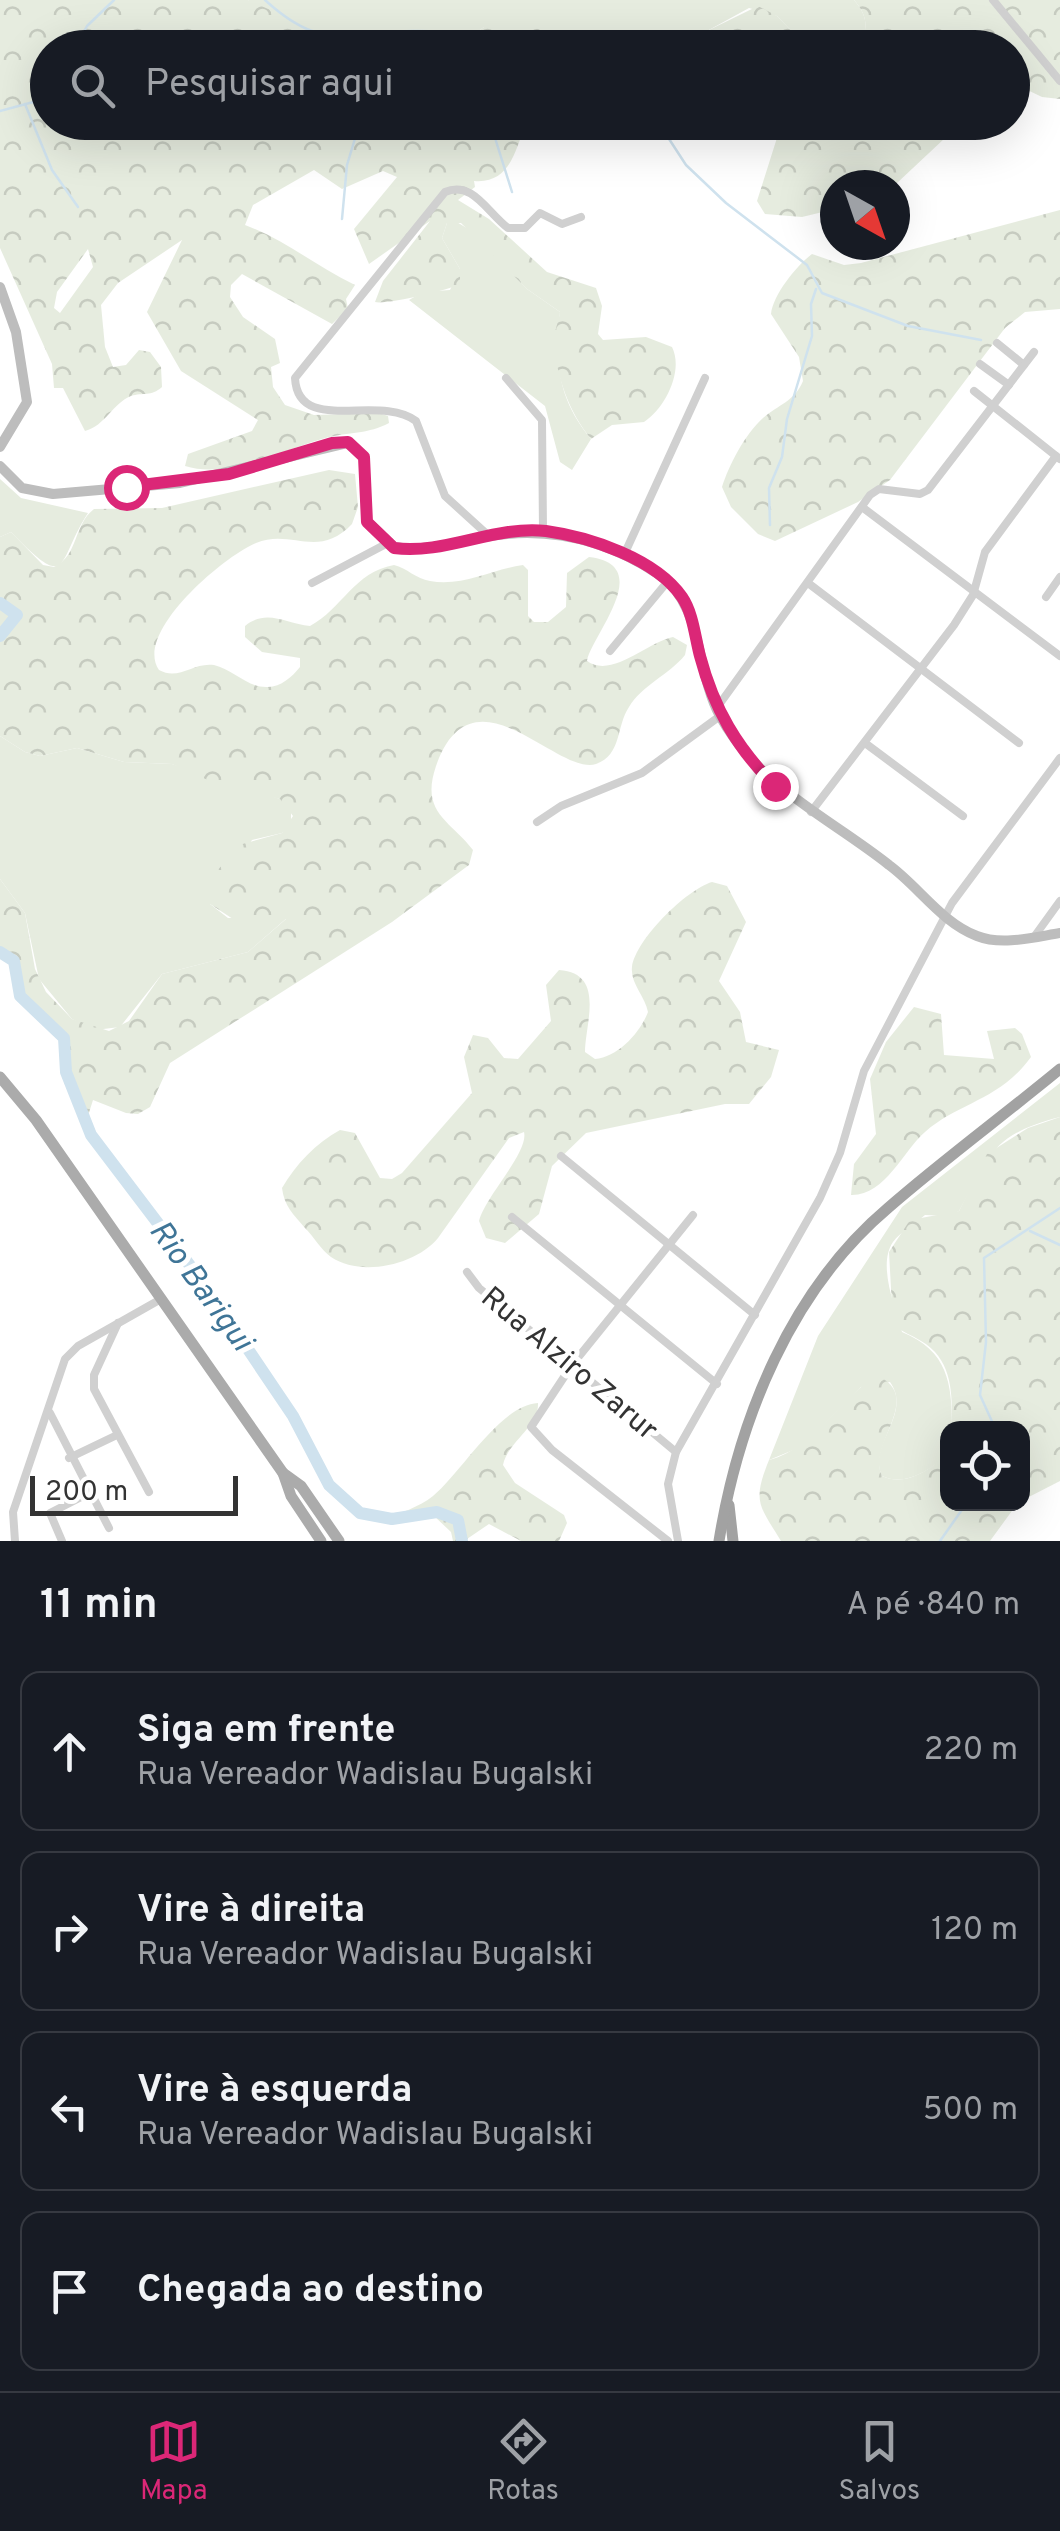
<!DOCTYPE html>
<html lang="pt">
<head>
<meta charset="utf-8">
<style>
	:root { --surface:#171b24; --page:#242831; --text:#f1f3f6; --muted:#9ea1a6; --line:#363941; --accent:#db2777 }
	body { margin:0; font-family:Overpass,sans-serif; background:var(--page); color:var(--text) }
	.controls { position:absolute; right:30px; bottom:30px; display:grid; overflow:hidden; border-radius:20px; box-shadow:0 10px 40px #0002 }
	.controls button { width:90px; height:90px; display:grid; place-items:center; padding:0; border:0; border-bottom:2px solid var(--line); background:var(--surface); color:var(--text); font:50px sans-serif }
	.compass { position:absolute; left:820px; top:170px; width:90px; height:90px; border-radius:50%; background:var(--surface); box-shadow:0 10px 40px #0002; rotate:140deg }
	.scale { position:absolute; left:30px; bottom:25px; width:208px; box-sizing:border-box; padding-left:10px; border:5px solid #333; border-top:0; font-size:28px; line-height:35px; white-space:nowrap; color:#333; -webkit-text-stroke:8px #fff; paint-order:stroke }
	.stop { position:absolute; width:30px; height:30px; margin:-22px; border:8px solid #db2777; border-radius:50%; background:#fff }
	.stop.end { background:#db2777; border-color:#fff; box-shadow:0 2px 10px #0008 }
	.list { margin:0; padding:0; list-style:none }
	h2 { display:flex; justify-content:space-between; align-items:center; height:130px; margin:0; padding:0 40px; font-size:42px }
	h2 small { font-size:32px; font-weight:400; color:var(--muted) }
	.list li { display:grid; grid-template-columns:65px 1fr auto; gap:30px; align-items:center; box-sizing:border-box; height:160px; margin:0 20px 20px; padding:0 20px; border:2px solid var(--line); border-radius:20px }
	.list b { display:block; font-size:38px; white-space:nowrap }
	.list p { margin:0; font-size:32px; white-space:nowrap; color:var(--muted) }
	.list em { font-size:32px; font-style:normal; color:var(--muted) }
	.icon { flex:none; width:55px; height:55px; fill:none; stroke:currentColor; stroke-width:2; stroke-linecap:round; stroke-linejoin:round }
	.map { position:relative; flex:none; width:1060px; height:1541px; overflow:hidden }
	.search { position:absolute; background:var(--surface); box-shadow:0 10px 40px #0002; left:30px; right:30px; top:30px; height:110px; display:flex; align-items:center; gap:25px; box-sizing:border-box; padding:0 35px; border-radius:55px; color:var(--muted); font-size:38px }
	.sheet { height:850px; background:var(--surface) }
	nav { display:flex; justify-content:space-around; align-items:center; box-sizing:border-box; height:140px; border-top:2px solid var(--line); background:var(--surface); font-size:28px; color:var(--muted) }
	nav a { display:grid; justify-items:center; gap:5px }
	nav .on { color:var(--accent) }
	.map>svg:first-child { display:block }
	.grass { fill:#e6ecdf }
	.forest { fill:url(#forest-crowns); fill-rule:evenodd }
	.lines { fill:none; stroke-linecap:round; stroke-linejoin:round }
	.stream { stroke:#cfe2ee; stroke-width:2.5 }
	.river { stroke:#cfe2ee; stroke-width:12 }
	.minor { stroke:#d0d0d0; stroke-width:8 }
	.secondary { stroke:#bdbdbd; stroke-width:10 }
	.primary { stroke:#ababab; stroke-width:11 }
	.trunk { stroke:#a2a2a2; stroke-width:11 }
	.route { stroke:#db2777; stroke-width:12 }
	.labels { text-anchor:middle; stroke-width:10; stroke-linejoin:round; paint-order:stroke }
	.street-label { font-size:30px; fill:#333; stroke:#fff }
	.water-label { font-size:32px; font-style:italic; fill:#3f7597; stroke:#fff }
</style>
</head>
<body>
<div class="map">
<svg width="1060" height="1541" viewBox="0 0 1060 1541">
	<defs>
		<pattern id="forest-crowns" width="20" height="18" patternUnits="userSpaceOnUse" patternTransform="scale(2.5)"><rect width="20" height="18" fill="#e6ecdf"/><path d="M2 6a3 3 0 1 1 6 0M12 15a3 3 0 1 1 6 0" fill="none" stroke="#c6cbc0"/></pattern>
	</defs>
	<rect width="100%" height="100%" fill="#fff"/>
	<g class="grass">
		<path d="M248 0H854C868 16 869 29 858 47H807L777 16 749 8 707 31 687 47H579L564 38 484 27 455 47 354 48 263 12Z"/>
		<path d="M455 221 470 230 527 289 560 312C555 362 557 398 591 439L572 470 560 462 545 406 409 300 423 292 450 290 460 269 442 238 447 223Z"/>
		<path d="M0 479 21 498 88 513C56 562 71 594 11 532L0 537Z"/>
		<polygon points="0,736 25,752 40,756 77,748 124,762 172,764 280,799 291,809 291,825 282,833 252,840 210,904 228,918 288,917 248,952 162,974 120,1027 95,1030 72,1019 39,979 25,913 0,879"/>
		<path d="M1060 1083V1117C990 1135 990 1156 959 1211L948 1216 925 1215C916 1223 900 1232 893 1242 877 1265 896 1309 902 1332 948 1351 952 1383 952 1428H948L947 1455C930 1470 905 1487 882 1476 867 1445 913 1414 890 1382L861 1387 803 1446 769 1460 818 1336 902 1207Z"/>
	</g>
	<g class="forest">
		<path d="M0 0H248L354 47 48 48V122L526 123C515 151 510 184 474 181L475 187 458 200 489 219 547 272 596 288 602 306 598 334 603 340 646 337 672 347C684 371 665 408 644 422L612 425 591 439C569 412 557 378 554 343 553 333 559 322 560 312L527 289 461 223H447L442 238 460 269V284C449 290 386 305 375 302L383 281 430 221 369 264 354 229 397 177 383 171 342 189 314 170 253 205 245 225C285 240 316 266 355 285L346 299 348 309 332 324 242 274 231 285 230 297 243 317 275 339 280 363 271 367 273 387 285 405 314 415 379 413 388 416 389 423C368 434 351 432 329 437 285 448 230 480 185 466L188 454 252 431 258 420 181 371 147 312 182 240 118 283 101 305 105 347 113 367 126 365 139 350 150 352 161 367 162 387C151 397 143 392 131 396 113 403 105 426 85 431L63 388H54L52 364 0 248ZM88 249 93 267 60 313 54 308 57 292Z"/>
		<path d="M854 0H1060V99L1042 97 1013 83 1012 48 858 47C869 29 868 16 854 0Z"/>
		<polygon points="758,6 777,16 807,47 687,47 707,31"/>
		<polygon points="513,18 579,47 455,47 484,27"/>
		<polygon points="782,122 961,122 961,123 897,183 835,185 835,209 802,217 765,214 757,201"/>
		<path d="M1060 210V309L1025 312 1005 328 890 480 858 502 775 541 758 534 731 507 722 487C729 465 745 434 763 418 778 405 795 401 803 381L799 357 771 314C773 295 796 266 812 254L844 265 861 263Z"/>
		<path d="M329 470 355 474 358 507 352 524C318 560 291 528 256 543 224 556 133 633 159 670 179 681 193 662 214 665 232 669 247 687 266 687 280 688 292 677 300 667V658L262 652 245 637V626C267 608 286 624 310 626 342 609 354 572 394 565 407 568 416 579 430 581 463 587 492 569 523 565L528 570V616L534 622H548L566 607 567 573 589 557C657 565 591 636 587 661 612 679 647 642 673 637L687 645 685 655C669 675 642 685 629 707 616 726 622 755 596 764 557 776 473 662 436 766 420 813 450 820 473 850L469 865 392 922 170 1063 150 1107 138 1114 126 1113 93 1100 87 1119 64 1083 65 1052 58 1038 29 1010 9 960 0 953V879L25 913 35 969 46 992 72 1019 109 1031 129 1021 162 974 248 952 286 919H233L210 904 206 884 239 845 282 833 293 816 280 799 219 785 172 764 124 762 77 748 40 756 25 752 0 736V537L11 532 43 565 54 567C79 555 73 525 94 509L162 508Z"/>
		<path d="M712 882 727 886 746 922 719 981 740 1012 746 1042 779 1050 771 1077 749 1104H725L586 1133 552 1166 539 1214 505 1243 486 1238 479 1221C486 1195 529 1152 524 1132L509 1138 438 1238C417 1264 362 1278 331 1257 321 1250 314 1237 305 1228 294 1215 284 1206 282 1188 296 1164 316 1143 340 1130L355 1133 380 1178 392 1179 402 1173 472 1093 464 1057 473 1035 488 1038 504 1058 518 1059 551 1021 546 985 559 970C606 973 585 1024 585 1052L595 1059C618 1057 640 1033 648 1012 645 996 630 983 632 967 636 939 686 890 712 882Z"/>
		<path d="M914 1007 941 1014 944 1055 994 1059 987 1031 1015 1028 1022 1034 1031 1057C999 1101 959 1102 925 1132 903 1151 885 1196 851 1195L854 1164 876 1134 870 1079 886 1042Z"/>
		<path d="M1060 1117V1481L1023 1500 1022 1428H952C952 1396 954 1360 921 1341 912 1335 902 1332 893 1325L889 1252 910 1220 959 1211 987 1154 1028 1128Z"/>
		<path d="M880 1377C923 1399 867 1445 882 1476 905 1487 931 1470 947 1453L948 1504H1017L990 1541H781C759 1505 752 1502 769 1460 818 1448 852 1381 880 1377Z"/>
		<path d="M538 1403C539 1427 508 1441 503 1465L515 1483 564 1515 567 1523 559 1541H521L489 1524 464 1541H453L451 1532 433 1515 384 1521C400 1512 418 1508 433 1496 462 1472 500 1405 538 1403Z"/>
	</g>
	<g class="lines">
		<g class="stream">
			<path d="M265 0C325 55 348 30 417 31 453 31 483 39 517 48"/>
			<polyline points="443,33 455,39 459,48"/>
			<polyline points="75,48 87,26 114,0"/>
			<polyline points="25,104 52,170 78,207"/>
			<polyline points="0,111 48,98"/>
			<polyline points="490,122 512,192"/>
			<polyline points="658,122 686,165 726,203 807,265 822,293 908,326 981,340"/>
			<polyline points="342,219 347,165 360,122"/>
			<polyline points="770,525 769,488 782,457 787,419 812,336 811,304 816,289"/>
			<polyline points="1030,1231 1060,1245"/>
			<polyline points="995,1428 980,1395 986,1342 984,1258 1060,1208"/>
			<polyline points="940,1541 966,1504"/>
		</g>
		<g class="river">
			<polyline points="0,603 17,615 0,636"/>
			<polyline points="0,952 14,961 20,996 64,1038 66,1072 91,1135 204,1284 293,1416 329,1485 360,1513 392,1519 437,1512 458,1520 462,1541"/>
		</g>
		<g class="minor">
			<polyline points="993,0 1060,81"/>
			<polyline points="997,343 1024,365"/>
			<polyline points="980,364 1009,385"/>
			<polyline points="506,378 542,420 543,531"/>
			<polyline points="974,391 1060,459"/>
			<polyline points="862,507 1060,656"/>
			<path d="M489 536 445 496 416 421C379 393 298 436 295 378L445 192C472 180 487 212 508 228H525L540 213 562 224 581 217"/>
			<polyline points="624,555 705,378"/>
			<polyline points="312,583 386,544"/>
			<polyline points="808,583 1019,743"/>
			<polyline points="1046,597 1060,577"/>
			<polyline points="610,651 668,581"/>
			<polyline points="716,709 870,495 879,489 920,494 928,490 1034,352"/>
			<polyline points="865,743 963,816"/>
			<polyline points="811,812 954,625 973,595 985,552 1056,456"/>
			<polyline points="537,822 561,806 642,773 720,716"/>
			<polyline points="1034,937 1060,901"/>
			<polyline points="561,1156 755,1315"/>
			<polyline points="512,1217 717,1384"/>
			<polyline points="467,1272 479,1288 676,1452"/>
			<polyline points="118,1323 94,1375 94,1389 149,1492"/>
			<polyline points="50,1413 109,1528"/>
			<polyline points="69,1458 117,1435"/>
			<polyline points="15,1541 13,1512 65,1359 78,1346 161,1299"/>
			<polyline points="62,1541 50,1513 89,1493"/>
			<polyline points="668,1541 552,1450 531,1427 572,1365 693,1215"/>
			<polyline points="678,1541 668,1484 676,1452 820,1198 840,1153 864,1071 952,903 1060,758"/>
		</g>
		<g class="secondary">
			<polyline points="0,287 16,332 27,402 0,447"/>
			<path d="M0 466 22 488 53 494 180 483 348 443 364 457 367 521 394 547C425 552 454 543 484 537 546 526 605 539 658 574 704 604 695 671 720 716 760 788 827 816 889 865 919 887 941 922 977 936 1002 946 1035 937 1060 933"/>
		</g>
		<g class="primary">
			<polyline points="0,1077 36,1120 283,1473 291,1496 321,1541"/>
			<polyline points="283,1473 301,1486 339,1541"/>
		</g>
		<g class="trunk">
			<polyline points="729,1505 733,1541"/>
			<path d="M719 1541C739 1418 791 1290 888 1208 943 1160 1003 1116 1060 1069"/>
		</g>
	</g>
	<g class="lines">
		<path class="route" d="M126 487 229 474 332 443 348 442 364 457 367 522 394 548C445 555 495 525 546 531 590 537 656 559 682 597 693 613 695 637 700 656 714 709 737 748 775 786"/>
	</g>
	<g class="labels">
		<g class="street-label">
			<text transform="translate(570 1363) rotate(40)" y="10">Rua Alziro Zarur</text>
		</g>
		<g class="water-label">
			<text transform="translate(202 1285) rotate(54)" y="11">Rio Barigui</text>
		</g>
	</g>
</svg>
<div class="controls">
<button><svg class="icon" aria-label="locate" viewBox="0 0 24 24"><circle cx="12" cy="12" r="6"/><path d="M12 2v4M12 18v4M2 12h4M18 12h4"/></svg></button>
</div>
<svg class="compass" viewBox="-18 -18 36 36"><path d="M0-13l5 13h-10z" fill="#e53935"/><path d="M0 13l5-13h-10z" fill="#9ea1a6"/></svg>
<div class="scale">200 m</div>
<div class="stop" style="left:126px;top:487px"></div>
<div class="stop end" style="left:775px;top:786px"></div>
<div class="search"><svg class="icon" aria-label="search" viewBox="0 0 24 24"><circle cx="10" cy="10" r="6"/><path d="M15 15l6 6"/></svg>Pesquisar aqui</div>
</div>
<section class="sheet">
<h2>11 min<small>A pé · 840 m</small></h2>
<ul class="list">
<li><svg class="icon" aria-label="ahead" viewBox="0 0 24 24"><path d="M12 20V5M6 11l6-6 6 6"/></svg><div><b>Siga em frente</b><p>Rua Vereador Wadislau Bugalski</p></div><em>220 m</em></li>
<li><svg class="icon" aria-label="right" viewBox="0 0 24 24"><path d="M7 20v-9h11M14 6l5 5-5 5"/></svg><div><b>Vire à direita</b><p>Rua Vereador Wadislau Bugalski</p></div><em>120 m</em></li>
<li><svg class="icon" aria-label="left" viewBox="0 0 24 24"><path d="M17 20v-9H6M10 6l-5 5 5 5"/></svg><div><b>Vire à esquerda</b><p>Rua Vereador Wadislau Bugalski</p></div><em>500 m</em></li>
<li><svg class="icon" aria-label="arrive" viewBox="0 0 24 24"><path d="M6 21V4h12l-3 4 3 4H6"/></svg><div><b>Chegada ao destino</b></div></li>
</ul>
</section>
<nav>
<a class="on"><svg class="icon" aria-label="map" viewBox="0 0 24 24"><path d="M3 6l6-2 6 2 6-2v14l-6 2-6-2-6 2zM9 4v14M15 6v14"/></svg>Mapa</a>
<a><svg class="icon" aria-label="directions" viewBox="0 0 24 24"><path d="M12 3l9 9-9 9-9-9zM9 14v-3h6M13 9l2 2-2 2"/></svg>Rotas</a>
<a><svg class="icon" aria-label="saved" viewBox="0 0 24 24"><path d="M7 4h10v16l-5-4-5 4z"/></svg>Salvos</a>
</nav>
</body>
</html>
